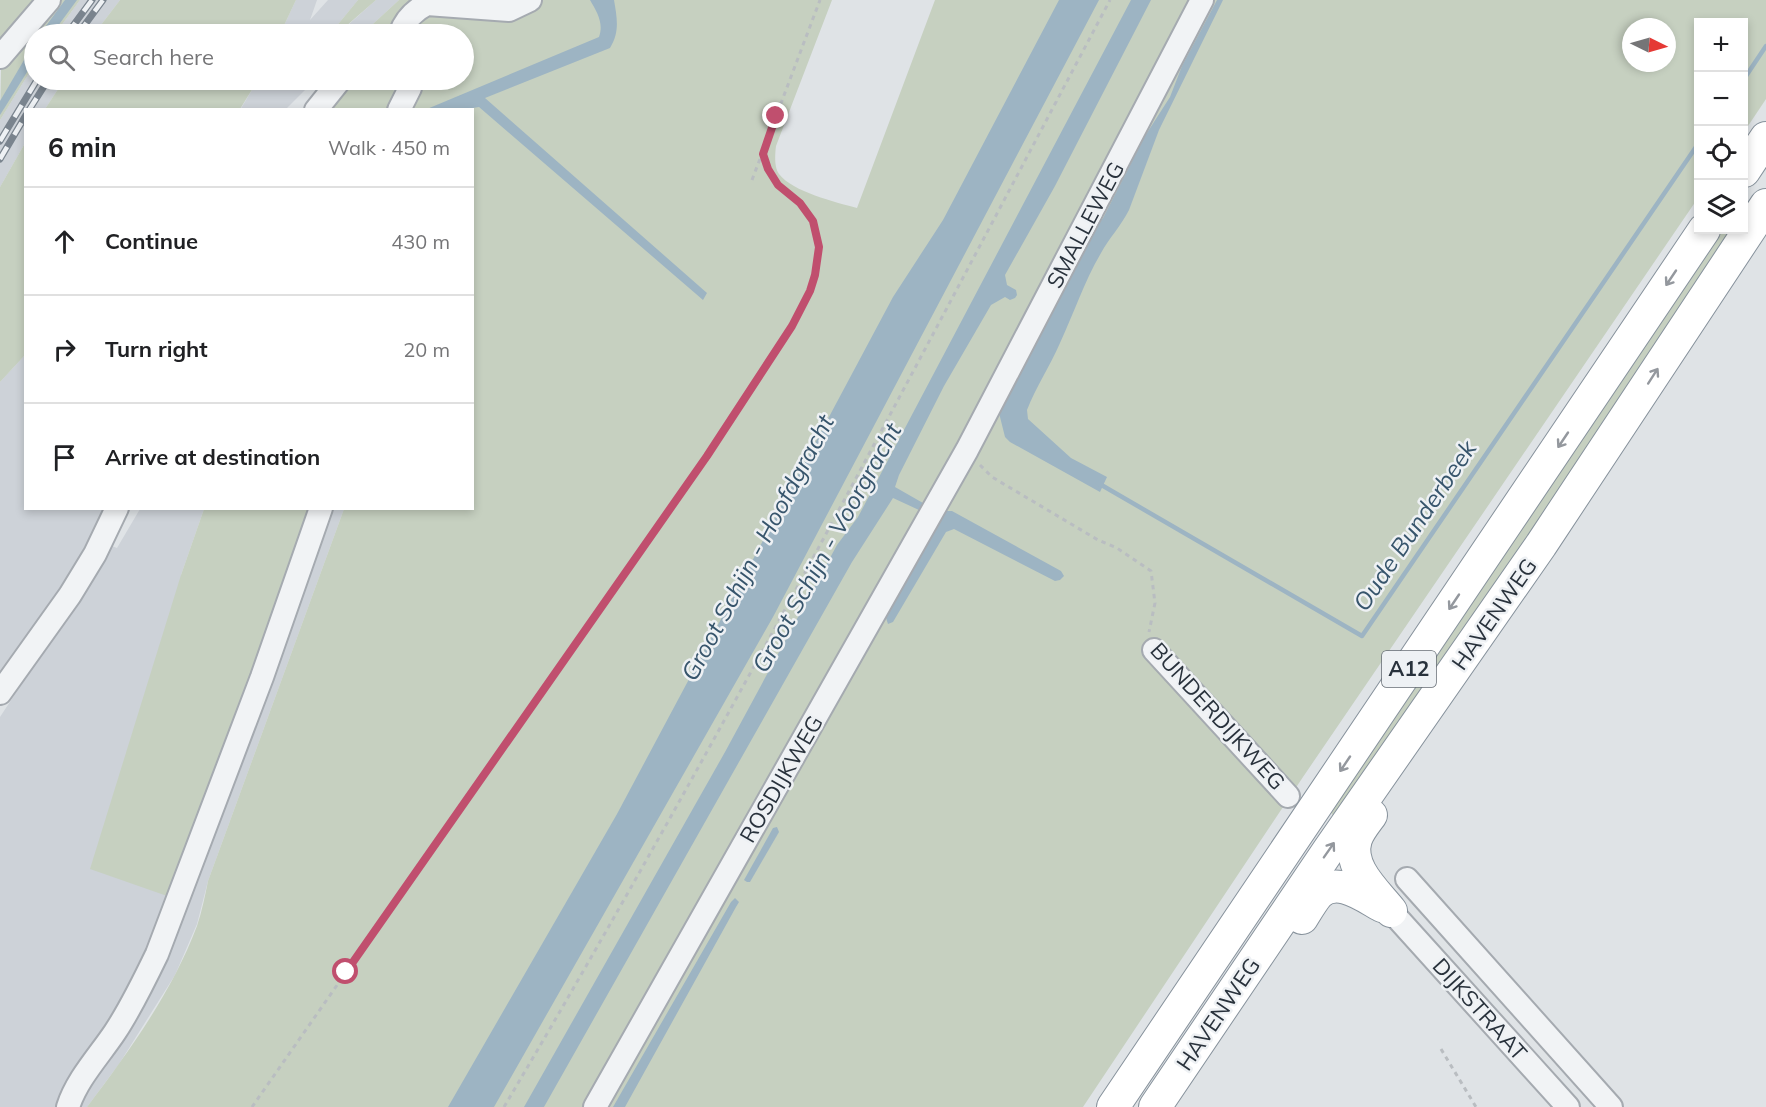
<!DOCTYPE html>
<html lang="en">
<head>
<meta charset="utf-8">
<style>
	:root { --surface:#fff; --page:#f6f6f6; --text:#202124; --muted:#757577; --line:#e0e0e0 }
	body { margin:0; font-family:Mulish,sans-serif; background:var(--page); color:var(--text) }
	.controls { position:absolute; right:18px; top:18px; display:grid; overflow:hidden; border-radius:0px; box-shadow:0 3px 9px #0003 }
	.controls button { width:54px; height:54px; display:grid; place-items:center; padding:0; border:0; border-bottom:2px solid var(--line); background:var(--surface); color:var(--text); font:30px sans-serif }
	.compass { position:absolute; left:1622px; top:18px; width:54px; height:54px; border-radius:50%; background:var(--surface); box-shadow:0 3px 9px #0003; rotate:95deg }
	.stop { position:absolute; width:18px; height:18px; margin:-14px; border:4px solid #c04f6e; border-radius:50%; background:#fff }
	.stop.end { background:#c04f6e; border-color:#fff; box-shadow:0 2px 6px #0008 }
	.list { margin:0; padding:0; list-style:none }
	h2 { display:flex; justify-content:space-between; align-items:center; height:78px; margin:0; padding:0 24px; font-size:26px }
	h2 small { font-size:20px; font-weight:400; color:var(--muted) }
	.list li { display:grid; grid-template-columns:39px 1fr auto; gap:18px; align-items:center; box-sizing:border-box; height:108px; padding:0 24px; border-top:2px solid var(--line) }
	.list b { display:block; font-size:22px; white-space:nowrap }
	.list em { font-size:20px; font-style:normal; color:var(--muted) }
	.icon { flex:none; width:33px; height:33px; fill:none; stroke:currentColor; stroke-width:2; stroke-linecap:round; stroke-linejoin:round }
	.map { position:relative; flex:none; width:1766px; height:1107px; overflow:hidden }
	.search { position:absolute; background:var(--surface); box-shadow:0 3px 9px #0003; left:24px; top:24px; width:450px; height:66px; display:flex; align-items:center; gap:15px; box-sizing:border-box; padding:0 21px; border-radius:33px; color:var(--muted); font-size:22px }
	.panel { position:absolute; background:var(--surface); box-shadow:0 3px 9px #0003; left:24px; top:108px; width:450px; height:402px; border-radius:0px }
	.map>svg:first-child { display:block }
	.built { fill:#cdd2d8 }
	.green { fill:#c6d0c0; fill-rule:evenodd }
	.water { fill:#9db4c3 }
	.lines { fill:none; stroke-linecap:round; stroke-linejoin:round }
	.stream { stroke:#9db4c3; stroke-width:4.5 }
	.minor-casing { stroke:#a5aab0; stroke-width:26 }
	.highway-casing { stroke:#87929c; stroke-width:34 }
	.path { stroke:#b9bdc1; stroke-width:3; stroke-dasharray:4.5 4.5; stroke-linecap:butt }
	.minor { stroke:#f1f3f5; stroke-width:22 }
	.highway { stroke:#fff; stroke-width:32 }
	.rail-casing { stroke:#7a848e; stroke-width:7 }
	.rail { stroke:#eef1f4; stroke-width:4.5; stroke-dasharray:14; stroke-linecap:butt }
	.oneway { stroke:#94989e }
	.route { stroke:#c04f6e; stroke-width:8 }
	.labels { text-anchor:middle; stroke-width:5; stroke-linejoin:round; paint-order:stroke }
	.shield { fill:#eef1f4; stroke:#646b73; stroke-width:1.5 }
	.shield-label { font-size:21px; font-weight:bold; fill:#29323c }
	.street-label { font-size:22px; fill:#29323c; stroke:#eef1f4 }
	.water-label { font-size:24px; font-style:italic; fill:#37556c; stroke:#eef1f4 }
</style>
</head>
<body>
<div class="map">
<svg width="1766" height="1107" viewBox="0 0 1766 1107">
	<rect width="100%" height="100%" fill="#dfe3e6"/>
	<g class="built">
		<polygon points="80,0 120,0 94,34 55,34"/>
		<polygon points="296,0 317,0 310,20 328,0 358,0 330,34 280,34"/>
		<polygon points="376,0 399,0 362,34 338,34"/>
		<polygon points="34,65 34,80 64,80 45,109 26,110 25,143 0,187 0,120"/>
		<polygon points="258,80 315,80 286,109 240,110"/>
		<polygon points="25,355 26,508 104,509 79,558 46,613 0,679 0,382"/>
		<polygon points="140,509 204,509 181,575 327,509 344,509 208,881 197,924 175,975 119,1064 87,1107 0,1107 0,717 112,546 117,548"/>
	</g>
	<g class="green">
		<polygon points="0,0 39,0 0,45"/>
		<polygon points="55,0 80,0 55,34 34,34 34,65 0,120 1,70 12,51"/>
		<polygon points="120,0 296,0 280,34 94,34"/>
		<polygon points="358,0 376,0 337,34 330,34"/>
		<path d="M399 0H832L776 146C775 154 774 167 779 174 793 192 835 202 857 208L935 0H1766V99L1744 132V22H1698V198L1303 777 1083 1107H87C130 1050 172 992 197 926 202 911 205 896 208 881L344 509 472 508V110L413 109 427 80H464V34H362ZM1631 27H1667V63H1631Z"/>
		<polygon points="64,80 258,80 240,109 45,109"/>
		<polygon points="359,80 388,80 393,83 394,92 392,109 326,110 340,89"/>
		<polygon points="25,143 25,355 0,382 0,187"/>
		<polygon points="1719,230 1736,230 1335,819 1329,809"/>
		<polygon points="204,509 312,509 170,897 90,869 181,575"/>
	</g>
	<g class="water">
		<polygon points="65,0 77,0 52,34 40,34"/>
		<path d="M590 0H614C617 18 620 32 610 48L485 98 707 293 703 300 479 107 467 109H427L599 37C604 23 597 12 590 0Z"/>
		<polygon points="1059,0 1099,0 773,617 494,1107 448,1107 617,814 893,297 943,220"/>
		<polygon points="1131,0 1151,0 1055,186 1005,275 1007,285 1016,290 1017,295 1015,298 1010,300 1005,297 991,305 944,386 899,475 895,487 923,503 919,510 893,498 852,562 544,1107 524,1107 725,752 837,545 858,517"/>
		<path d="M1217 0H1223L1159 130 1129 210C1121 226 1109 238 1101 253 1084 282 1074 313 1060 343 1050 366 1036 387 1027 410L1028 419 1071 458 1107 477 1100 492 1010 442 1005 437 997 405 1088 237 1103 218 1145 136 1170 97 1182 66Z"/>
		<polygon points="34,43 34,61 0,115 0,101"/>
		<polygon points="946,511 952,511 1061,571 1064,576 1060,580 1055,581 954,529 946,532 893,622 888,624 886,618"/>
		<polygon points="777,827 779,832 750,882 747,882 744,880 773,828"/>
		<polygon points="735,898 739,902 736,907 625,1107 613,1107 731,902"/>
	</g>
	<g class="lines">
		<g class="stream">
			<polyline points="1744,79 1766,46"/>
			<polyline points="1098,483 1362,636 1698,144"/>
		</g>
		<defs>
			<g id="minor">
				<path d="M400 34C405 20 413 11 427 4L509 10 530 0"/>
				<polyline points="0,57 49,0"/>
				<polyline points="316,110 340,80"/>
				<polyline points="399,110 410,88 411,80"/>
				<polyline points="1154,650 1288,796"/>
				<polyline points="0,693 70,595 95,554 117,508"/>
				<polyline points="1407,879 1611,1107"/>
				<polyline points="1391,911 1568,1107"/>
				<path d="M68 1107C77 1079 99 1056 115 1032 131 1008 144 981 157 954L262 677 321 508"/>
				<polyline points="595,1107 967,450 1202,0"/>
			</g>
			<g id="highway">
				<polyline points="1744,171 1766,138"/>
				<path d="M1371 815C1366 822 1359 830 1356 839 1347 867 1375 891 1391 911"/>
				<path d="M1302 918C1307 910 1312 901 1318 894 1337 875 1365 897 1382 906"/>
				<polyline points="1113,1107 1704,230"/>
				<polyline points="1155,1107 1328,851 1541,545 1766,205"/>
			</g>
		</defs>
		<use href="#minor" class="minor-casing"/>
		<use href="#highway" class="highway-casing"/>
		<g class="path">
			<polyline points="752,180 820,0"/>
			<polyline points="980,465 992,477 1098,540 1117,548 1151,571 1155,603 1149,632"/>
			<polyline points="1441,1049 1476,1107"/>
			<path d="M252 1107C386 915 520 723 655 531 689 482 722 433 755 383 779 346 812 306 818 261 826 200 773 202 763 154"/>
			<path d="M504 1107C718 745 913 372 1110 0"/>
		</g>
		<use href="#minor" class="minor"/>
		<use href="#highway" class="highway"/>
		<defs>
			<g id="rail">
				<polyline points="67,34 92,0"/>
				<polyline points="78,34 103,0"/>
				<polyline points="29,110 48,80"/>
				<polyline points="0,141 37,80"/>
				<polyline points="0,159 26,115"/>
			</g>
		</defs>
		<use href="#rail" class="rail-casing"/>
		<use href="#rail" class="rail"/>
	</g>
	<defs><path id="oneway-shaft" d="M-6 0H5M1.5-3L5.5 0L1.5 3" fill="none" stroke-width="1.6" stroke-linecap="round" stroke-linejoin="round" transform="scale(1.5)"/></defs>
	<g class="oneway">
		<use href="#oneway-shaft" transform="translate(1671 278) rotate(124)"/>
		<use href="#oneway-shaft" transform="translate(1653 376) rotate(-57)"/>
		<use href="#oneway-shaft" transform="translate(1563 440) rotate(124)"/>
		<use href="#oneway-shaft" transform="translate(1454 602) rotate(124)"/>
		<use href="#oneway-shaft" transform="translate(1345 764) rotate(124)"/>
		<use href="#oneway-shaft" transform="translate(1329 850) rotate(-55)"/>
	</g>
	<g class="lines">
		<polyline class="route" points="346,972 707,456 792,326 810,291 815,275 819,247 813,221 800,203 778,185 768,169 763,154 776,116"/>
	</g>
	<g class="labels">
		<rect class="shield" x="1382" y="651" width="54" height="36" rx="4.5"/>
		<g class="shield-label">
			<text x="1409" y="676">A12</text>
		</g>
		<g class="street-label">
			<text transform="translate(1085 225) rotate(-62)" y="8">SMALLEWEG</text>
			<text transform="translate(1494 614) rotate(-55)" y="8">HAVENWEG</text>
			<text transform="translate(1218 716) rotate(48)" y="8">BUNDERDIJKWEG</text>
			<text transform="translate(781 779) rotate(-60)" y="8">ROSDIJKWEG</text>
			<text transform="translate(1480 1009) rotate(48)" y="8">DIJKSTRAAT</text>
			<text transform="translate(1218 1014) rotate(-56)" y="8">HAVENWEG</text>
		</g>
		<g class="water-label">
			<text transform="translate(1415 526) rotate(-56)" y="8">Oude Bunderbeek</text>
			<text transform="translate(758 548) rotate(-62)" y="8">Groot Schijn - Hoofdgracht</text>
			<text transform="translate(827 548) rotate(-61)" y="8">Groot Schijn - Voorgracht</text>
		</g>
	</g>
</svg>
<div class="controls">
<button>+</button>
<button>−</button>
<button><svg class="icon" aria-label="locate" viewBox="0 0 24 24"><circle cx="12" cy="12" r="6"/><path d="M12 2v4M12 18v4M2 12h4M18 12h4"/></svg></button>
<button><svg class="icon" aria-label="layers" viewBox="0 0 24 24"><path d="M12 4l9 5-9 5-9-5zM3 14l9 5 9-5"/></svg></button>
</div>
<svg class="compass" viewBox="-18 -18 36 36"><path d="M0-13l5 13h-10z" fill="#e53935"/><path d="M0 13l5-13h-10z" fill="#757577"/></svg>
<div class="stop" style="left:346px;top:972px"></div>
<div class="stop end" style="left:776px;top:116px"></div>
<div class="search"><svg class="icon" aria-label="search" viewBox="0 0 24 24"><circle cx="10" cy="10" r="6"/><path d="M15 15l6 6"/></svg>Search here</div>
<section class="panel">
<h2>6 min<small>Walk · 450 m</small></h2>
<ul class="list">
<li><svg class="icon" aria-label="ahead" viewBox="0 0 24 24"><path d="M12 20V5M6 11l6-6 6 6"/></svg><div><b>Continue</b></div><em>430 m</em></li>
<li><svg class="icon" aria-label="right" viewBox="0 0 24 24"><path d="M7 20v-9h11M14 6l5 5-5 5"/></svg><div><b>Turn right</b></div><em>20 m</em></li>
<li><svg class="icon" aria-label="arrive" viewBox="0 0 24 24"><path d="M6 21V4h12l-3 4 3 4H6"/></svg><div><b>Arrive at destination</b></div></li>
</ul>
</section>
</div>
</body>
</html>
